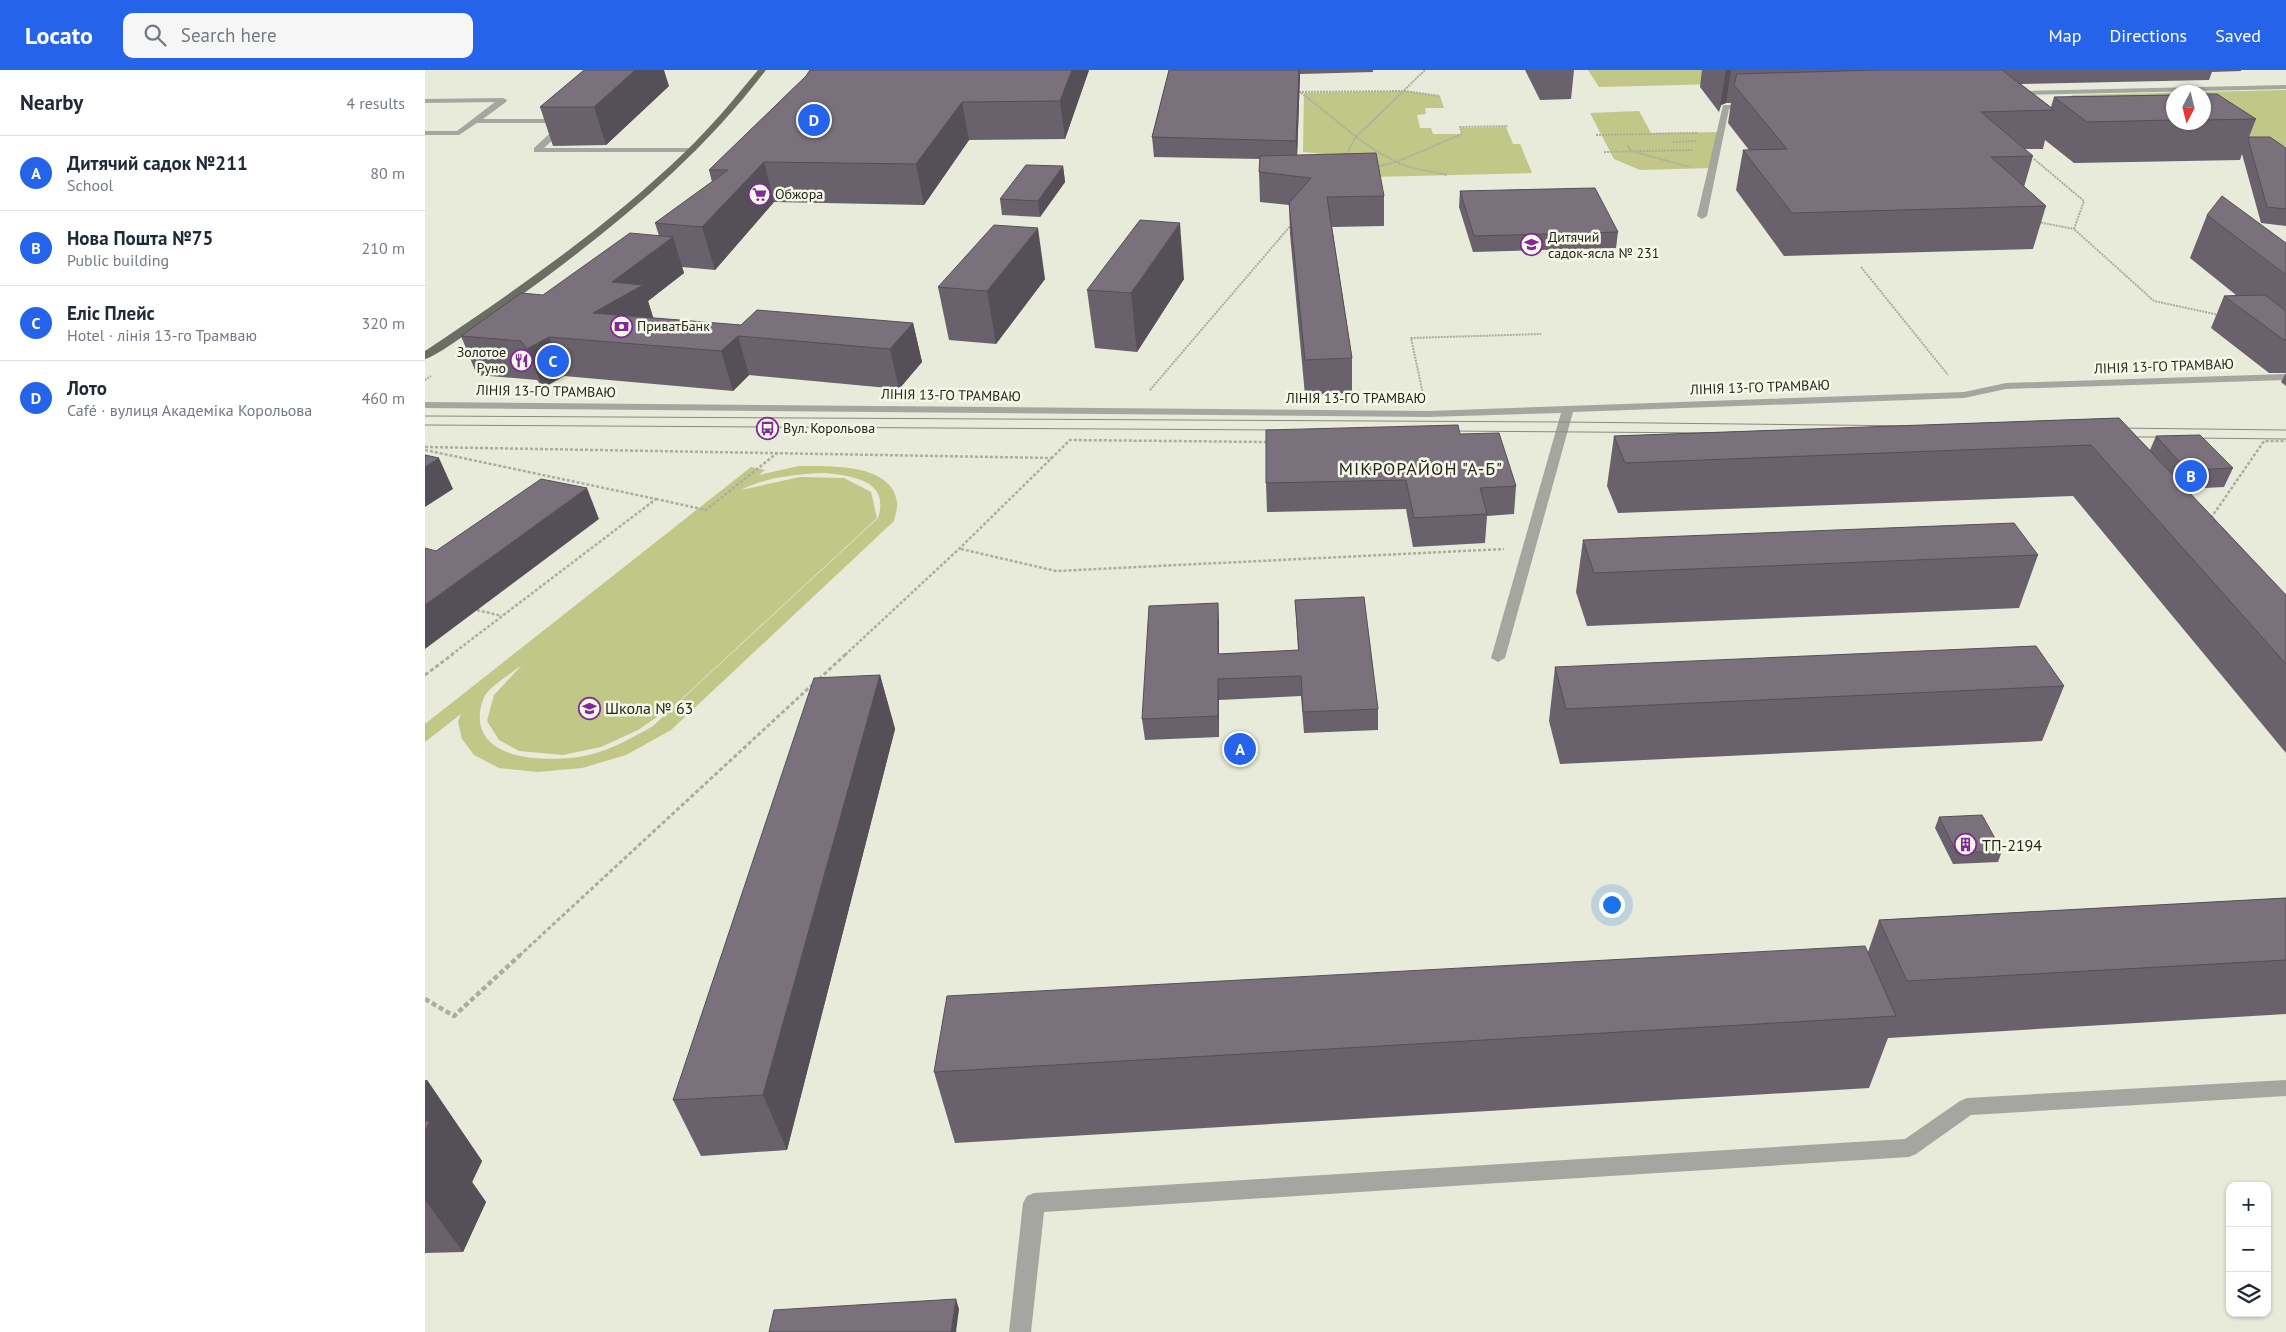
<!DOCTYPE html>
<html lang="en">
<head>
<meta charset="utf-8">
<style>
	:root { --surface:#fff; --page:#f6f6f7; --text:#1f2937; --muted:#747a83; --line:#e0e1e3; --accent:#2563eb }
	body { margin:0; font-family:"PT Sans",sans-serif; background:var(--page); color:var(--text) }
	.controls { position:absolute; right:15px; bottom:15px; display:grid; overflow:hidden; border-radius:10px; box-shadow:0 1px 4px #0004 }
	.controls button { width:45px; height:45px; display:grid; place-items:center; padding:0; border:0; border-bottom:1px solid var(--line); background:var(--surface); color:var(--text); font:25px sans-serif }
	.compass { position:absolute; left:1741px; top:15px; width:45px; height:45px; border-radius:50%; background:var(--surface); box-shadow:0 1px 4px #0004; rotate:187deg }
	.you { position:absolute; left:1186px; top:834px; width:18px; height:18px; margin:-12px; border:4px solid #fff; border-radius:50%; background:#1a73e8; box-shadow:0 0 0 8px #1a73e833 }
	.badge { display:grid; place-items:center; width:32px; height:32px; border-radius:50%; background:var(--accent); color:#fff; font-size:16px; font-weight:700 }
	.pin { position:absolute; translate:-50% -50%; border:2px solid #fff; box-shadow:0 1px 5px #0006 }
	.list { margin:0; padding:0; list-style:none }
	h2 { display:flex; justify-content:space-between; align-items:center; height:65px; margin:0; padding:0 20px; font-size:21px }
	h2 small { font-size:16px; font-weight:400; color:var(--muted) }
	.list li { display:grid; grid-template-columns:32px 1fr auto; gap:15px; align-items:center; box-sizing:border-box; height:75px; padding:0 20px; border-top:1px solid var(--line) }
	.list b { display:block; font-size:19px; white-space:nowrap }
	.list p { margin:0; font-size:16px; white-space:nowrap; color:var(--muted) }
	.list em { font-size:16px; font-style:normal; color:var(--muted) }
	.icon { flex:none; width:28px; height:28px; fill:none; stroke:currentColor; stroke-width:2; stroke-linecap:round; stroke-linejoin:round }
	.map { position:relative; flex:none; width:1861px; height:1262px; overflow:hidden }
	header { display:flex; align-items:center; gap:30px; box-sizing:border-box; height:70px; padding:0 25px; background:var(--accent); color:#fff }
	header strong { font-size:24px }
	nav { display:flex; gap:28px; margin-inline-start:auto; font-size:18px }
	.search { width:350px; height:45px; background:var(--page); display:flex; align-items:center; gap:12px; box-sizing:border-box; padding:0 18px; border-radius:10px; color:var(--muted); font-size:19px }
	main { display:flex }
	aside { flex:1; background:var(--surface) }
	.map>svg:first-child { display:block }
	.green { fill:#c1c787; fill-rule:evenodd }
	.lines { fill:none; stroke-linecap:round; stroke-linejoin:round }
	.path-far3 { stroke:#abada0; stroke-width:2; stroke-dasharray:2 1; stroke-linecap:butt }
	.path-far2 { stroke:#abada0; stroke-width:2.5; stroke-dasharray:3 2; stroke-linecap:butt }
	.path-far1 { stroke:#abada0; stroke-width:3; stroke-dasharray:4 2.5; stroke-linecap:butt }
	.path { stroke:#abada0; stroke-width:4.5; stroke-dasharray:5 3; stroke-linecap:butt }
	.minor { fill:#a5a69f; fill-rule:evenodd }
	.major { fill:#6d6e63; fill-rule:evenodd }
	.tram { stroke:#898a7f; stroke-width:1 }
	.wall { fill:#69616b }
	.shaded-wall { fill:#554f57 }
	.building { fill:#7a717c; stroke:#554f57 }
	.labels { text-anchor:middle; stroke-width:5; stroke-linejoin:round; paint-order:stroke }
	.far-poi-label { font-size:14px; fill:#252520; stroke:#f6f8e7; text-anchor:start }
	.far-street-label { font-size:14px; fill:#252520; stroke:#f6f8e7 }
	.poi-label { font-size:16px; fill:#252520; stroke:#f6f8e7; text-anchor:start }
	.neighbourhood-label { font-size:18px; letter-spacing:1px; fill:#252520; stroke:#f6f8e7 }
</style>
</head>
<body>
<header>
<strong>Locato</strong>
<div class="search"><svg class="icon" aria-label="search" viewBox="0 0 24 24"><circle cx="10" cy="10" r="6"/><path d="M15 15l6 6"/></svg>Search here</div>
<nav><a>Map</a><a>Directions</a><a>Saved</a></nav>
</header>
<main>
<aside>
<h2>Nearby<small>4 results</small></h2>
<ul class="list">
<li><span class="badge">A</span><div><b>Дитячий садок №211</b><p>School</p></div><em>80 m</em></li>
<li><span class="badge">B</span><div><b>Нова Пошта №75</b><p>Public building</p></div><em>210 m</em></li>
<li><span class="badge">C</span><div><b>Еліс Плейс</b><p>Hotel · лінія 13-го Трамваю</p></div><em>320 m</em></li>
<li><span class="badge">D</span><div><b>Лото</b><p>Café · вулиця Академіка Корольова</p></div><em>460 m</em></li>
</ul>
</aside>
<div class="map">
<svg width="1861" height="1262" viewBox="0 0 1861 1262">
	<rect width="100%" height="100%" fill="#e8eada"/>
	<g class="green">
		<polygon points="1163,0 1370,0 1371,12 1174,17"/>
		<path d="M1861 20V76L1799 77 1692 59 1646 25ZM1748 22H1778V52H1748Z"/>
		<polygon points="980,21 1015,26 1019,38 1000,38 1001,44 992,45 995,58 1006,58 1008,64 1037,64 1036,58 1081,57 1088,74 1095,74 1107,103 906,108 920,86 878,82 879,23"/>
		<polygon points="1214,41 1226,63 1296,62 1288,98 1215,100 1189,89 1165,43"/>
		<path d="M374 396C404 396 467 393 472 432 473 438 470 445 469 451L246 660 201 685 157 698 113 702 74 698 49 685 37 669 33 652 36 644 0 672V654L326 397 340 400 334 405ZM400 403C428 406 465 410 453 448L228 656C205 669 181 683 154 687 124 691 62 692 55 653 54 643 56 632 61 624 67 615 88 602 97 595L69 625 62 651 74 670 94 681 138 685 176 677 213 660 251 634 452 448 446 422 419 408 375 407 316 420C342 407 371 404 400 403Z"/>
	</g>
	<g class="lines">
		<g class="path-far3">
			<polyline points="871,22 980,21 1015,26"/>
			<path d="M876 23C908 46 934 74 970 91 985 99 1005 101 1022 105"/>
			<polyline points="1171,65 1273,63"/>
			<polyline points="1248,72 1272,71"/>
			<polyline points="1203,76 1206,81 1265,97"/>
			<polyline points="1179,82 1269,80"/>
			<polyline points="920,87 930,68 1000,0"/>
			<polyline points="1609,89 1659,131 1649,159 1729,231 1794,245"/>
			<polyline points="951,97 971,92 1037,64 1035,57 1083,56"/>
			<polyline points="1613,152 1649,159"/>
			<polyline points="1436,197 1523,305"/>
			<polyline points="0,310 6,306"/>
			<polyline points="725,320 867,154"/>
			<polyline points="998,324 986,268 1116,264"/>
		</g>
		<g class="path-far2">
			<polyline points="0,377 627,388"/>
			<polyline points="0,380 231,429 26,585"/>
			<polyline points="231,429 281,440 352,383"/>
			<polyline points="1786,448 1839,371 1861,371"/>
			<polyline points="536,479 631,501 1079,479"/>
			<polyline points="52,540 77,546"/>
			<polyline points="420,585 535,478 645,370 844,372"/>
		</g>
		<g class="path-far1">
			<polyline points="0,605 28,584"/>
			<polyline points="394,609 421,584"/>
			<polyline points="94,886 387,615"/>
		</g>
		<polyline class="path" points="0,929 29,946 95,885"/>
		<g class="minor">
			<polygon points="1861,15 1861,19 1599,25 1588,28 1584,26 1599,21"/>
			<polygon points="78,28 82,30 81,32 58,49 146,49 146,53 119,78 268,78 272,80 268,82 109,82 109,78 136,53 52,53 34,65 0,65 0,61 32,61 70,32 0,33 0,29"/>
			<polygon points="1298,35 1326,35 1330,37 1326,39 1304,39 1282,146 1277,149 1272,146"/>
			<polygon points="1861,304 1861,310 1581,319 1539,328 1148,342 1080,588 1073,592 1066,588 1136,343 1003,347 0,338 0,332 1003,341 1539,322 1581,313"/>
			<polygon points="1861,1010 1861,1026 1546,1045 1491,1084 1484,1087 619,1142 606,1262 584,1262 598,1133 602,1126 609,1123 1480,1069 1535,1031 1542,1028"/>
		</g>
		<path class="major" d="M333 0H341C265 100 165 177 64 248 50 257 13 286 0 289V281C91 220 181 158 260 82 286 57 310 28 333 0Z"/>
		<g class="tram">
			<polyline points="0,346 1139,352 1489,356"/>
			<polyline points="0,355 855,360"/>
			<polyline points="1691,358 1861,360"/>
			<polyline points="1020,361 1292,363"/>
			<polyline points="1700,367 1745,367"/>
			<polyline points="1765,368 1861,369"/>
		</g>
	</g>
	<g class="wall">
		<polygon points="664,0 640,69 544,70 499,135 349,132 290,200 257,197 259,203 223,231 228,248 316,255 488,253 497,292 474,319 324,305 308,321 139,306 118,318 112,310 52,305 36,266 118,225 234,166 230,153 287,112 284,100 381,6"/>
		<polygon points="744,0 948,0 948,2 875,4 872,85 959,126 959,156 907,157 927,288 927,323 880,325 865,164 864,135 835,132 834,102 835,89 729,87 727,67"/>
		<polygon points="1100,0 1149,0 1146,29 1115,30"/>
		<polygon points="1277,0 1816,0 1816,1 1787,2 1784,10 1596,14 1626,37 1629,27 1748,25 1748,52 1778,52 1778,24 1831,49 1824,67 1861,78 1861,156 1836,153 1817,84 1815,90 1649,93 1620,70 1618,79 1600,79 1608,86 1599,117 1621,136 1608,179 1359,186 1311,120 1318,80 1324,80 1303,53 1306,33 1301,33 1296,35 1294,42 1275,17"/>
		<polygon points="244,16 181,75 128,76 115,37"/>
		<polygon points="638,96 640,112 615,147 577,145 575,129"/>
		<polygon points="1035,121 1193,162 1191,178 1048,182 1034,137"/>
		<polygon points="1782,145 1861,173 1861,316 1856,312 1861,303 1844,303 1786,258 1799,226 1811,225 1765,188"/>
		<polygon points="620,209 571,274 524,270 513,217"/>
		<polygon points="759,209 712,282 670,278 662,220"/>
		<polygon points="1694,348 1725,380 1731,366 1808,398 1799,417 1761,419 1861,525 1861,683 1648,426 1193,443 1182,416 1189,366"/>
		<polygon points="1035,364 1091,416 1089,444 1062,446 1060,473 988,477 981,439 842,442 841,413"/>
		<polygon points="1158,470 1613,485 1594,538 1162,556 1151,522"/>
		<polygon points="870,530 953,639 953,660 879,663 876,626 794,630 794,667 720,670 717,649 794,553 794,584 873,580"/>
		<polygon points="1130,597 1639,616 1617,671 1135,694 1124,651"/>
		<polygon points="455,605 470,659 362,1080 276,1086 248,1030"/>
		<polygon points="1514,747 1577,781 1573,792 1528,794 1510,758"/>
		<polygon points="1861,828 1861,944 1463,968 1444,1018 530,1073 509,1002 1443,882 1454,850"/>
		<polygon points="0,1010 2,1010 57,1091 47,1112 61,1132 38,1182 0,1183"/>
	</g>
	<g class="shaded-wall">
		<polygon points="210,0 239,0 244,16 181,75 169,37"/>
		<polygon points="647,0 664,0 640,69 635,31"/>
		<polygon points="874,0 875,0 875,4 872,90 871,71"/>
		<polygon points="1301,0 1306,0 1301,33 1296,35 1294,42"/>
		<polygon points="537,32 544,70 499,135 491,94"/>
		<polygon points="339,92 349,132 290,200 277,157"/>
		<polygon points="638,96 640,112 615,147 613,131"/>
		<polygon points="755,153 759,209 712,282 706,223"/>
		<polygon points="613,158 620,209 571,274 562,221"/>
		<polygon points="248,167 259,203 223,231 230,253 168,243 187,212"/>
		<polygon points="488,253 497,292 474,319 465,279"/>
		<polygon points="313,266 324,305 308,321 296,281"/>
		<polygon points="124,267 139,306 118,318 102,279"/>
		<polygon points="14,388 28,419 0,437 0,397"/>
		<polygon points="162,418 174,449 0,579 0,535"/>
		<polygon points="793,533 794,553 794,604 793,584"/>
		<polygon points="455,605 470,659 362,1080 338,1025"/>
		<polygon points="793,609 794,630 794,667 793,646"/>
		<polygon points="2,1010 57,1091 47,1112 61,1132 38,1182 0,1130 0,1015"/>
		<polygon points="531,1229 534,1239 531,1262 526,1262"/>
	</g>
	<g class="building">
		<polygon points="159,0 210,0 169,37 115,37"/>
		<polygon points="385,0 647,0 635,31 537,32 491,94 339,92 277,157 230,153 303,100 284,100 381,6"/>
		<polygon points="744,0 874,0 871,71 727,67"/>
		<polygon points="1454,0 1577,0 1629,40 1556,42 1608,86 1566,87 1621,136 1367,143 1318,80 1362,79 1309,15 1312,4"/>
		<polygon points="1778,24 1792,24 1831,49 1778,50"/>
		<polygon points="1748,25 1748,50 1662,52 1629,27"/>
		<polygon points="1824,67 1845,67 1861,78 1861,139 1842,137 1823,69"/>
		<polygon points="951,83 959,126 902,127 927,288 880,290 864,133 886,108 834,102 835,86"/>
		<polygon points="601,95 638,96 613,131 575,129"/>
		<polygon points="1170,118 1193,162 1049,166 1035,121"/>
		<polygon points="1797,126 1861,173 1861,205 1782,145"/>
		<polygon points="715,150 755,153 706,223 662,220"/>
		<polygon points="569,155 613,158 562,221 513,217"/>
		<polygon points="205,163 248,167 187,212 218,215 168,243 316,255 332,240 488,253 465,279 313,266 296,281 124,267 102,279 96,271 36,266 96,223 118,225"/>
		<polygon points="1840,225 1861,241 1861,270 1859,270 1799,226"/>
		<polygon points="1694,348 1861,525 1861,594 1666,375 1200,393 1189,366"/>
		<polygon points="1033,355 1035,364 1074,363 1091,416 1055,418 1062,444 989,448 981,410 841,413 841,360"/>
		<polygon points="1775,365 1808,398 1762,400 1731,366"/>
		<polygon points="0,385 14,388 0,397"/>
		<polygon points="116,409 162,418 0,535 0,478 11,481"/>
		<polygon points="1589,453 1613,485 1169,503 1158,470"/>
		<polygon points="939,527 953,639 878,642 876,606 793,609 793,646 717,649 724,536 793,533 793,584 874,580 870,530"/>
		<polygon points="1611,576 1639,616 1141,639 1130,597"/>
		<polygon points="455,605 338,1025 248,1030 389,608"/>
		<polygon points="1557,745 1577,781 1532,783 1514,747"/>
		<polygon points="1861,828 1861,890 1482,911 1454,850"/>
		<polygon points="1440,876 1471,946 509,1002 522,926"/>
		<polygon points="0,1051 5,1051 0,1061"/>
		<polygon points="531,1229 526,1262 344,1262 349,1240"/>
	</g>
	<defs>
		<symbol id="supermarket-ring" viewBox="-11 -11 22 22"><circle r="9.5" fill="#f6f8e7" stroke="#822996" stroke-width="1.5"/><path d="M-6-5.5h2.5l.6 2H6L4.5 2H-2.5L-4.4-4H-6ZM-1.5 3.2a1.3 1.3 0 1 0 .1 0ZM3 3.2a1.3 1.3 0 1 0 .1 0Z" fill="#822996"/></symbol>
		<symbol id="school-ring" viewBox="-11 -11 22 22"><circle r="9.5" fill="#f6f8e7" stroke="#822996" stroke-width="1.5"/><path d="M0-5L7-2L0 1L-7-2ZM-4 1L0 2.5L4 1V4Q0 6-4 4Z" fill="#822996"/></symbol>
		<symbol id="bank-ring" viewBox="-11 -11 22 22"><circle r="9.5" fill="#f6f8e7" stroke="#822996" stroke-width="1.5"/><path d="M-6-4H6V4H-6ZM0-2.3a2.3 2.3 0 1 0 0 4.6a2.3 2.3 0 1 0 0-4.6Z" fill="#822996"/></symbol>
		<symbol id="restaurant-ring" viewBox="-11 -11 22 22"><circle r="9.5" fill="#f6f8e7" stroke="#822996" stroke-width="1.5"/><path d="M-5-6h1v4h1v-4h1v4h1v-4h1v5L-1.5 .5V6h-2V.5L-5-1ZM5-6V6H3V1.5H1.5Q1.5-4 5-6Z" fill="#822996"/></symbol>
		<symbol id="bus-ring" viewBox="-11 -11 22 22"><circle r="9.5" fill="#f6f8e7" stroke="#822996" stroke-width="1.5"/><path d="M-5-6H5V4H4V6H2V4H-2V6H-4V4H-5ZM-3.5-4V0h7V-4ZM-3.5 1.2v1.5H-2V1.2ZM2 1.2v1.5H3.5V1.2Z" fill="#822996"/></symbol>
		<symbol id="building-ring" viewBox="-11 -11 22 22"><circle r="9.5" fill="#f6f8e7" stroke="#822996" stroke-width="1.5"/><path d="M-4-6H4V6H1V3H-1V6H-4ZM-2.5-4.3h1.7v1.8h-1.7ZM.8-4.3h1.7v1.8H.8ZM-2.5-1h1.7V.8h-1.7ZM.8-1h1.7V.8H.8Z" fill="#822996"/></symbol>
	</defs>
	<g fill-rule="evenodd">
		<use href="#supermarket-ring" x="322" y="112" width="25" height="25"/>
		<use href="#school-ring" x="1094" y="162" width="25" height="25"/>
		<use href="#bank-ring" x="184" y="244" width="25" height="25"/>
		<use href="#restaurant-ring" x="84" y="278" width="25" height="25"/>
		<use href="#bus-ring" x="330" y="346" width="25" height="25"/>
		<use href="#school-ring" x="152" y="626" width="25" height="25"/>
		<use href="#building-ring" x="1528" y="762" width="25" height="25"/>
	</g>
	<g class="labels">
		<g class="far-poi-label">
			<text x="350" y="129">Обжора</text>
			<text x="1123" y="172">Дитячий<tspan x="1123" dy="16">садок-ясла № 231</tspan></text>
			<text x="212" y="261">ПриватБанк</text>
			<text x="81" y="287" text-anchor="end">Золотое<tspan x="81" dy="16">Руно</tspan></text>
			<text x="358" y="363">Вул. Корольова</text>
		</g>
		<g class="far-street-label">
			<text transform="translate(1739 296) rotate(-2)" y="5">ЛІНІЯ 13-ГО ТРАМВАЮ</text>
			<text transform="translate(1335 317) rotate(-2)" y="5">ЛІНІЯ 13-ГО ТРАМВАЮ</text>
			<text transform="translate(121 321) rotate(1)" y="5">ЛІНІЯ 13-ГО ТРАМВАЮ</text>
			<text transform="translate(526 325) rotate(1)" y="5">ЛІНІЯ 13-ГО ТРАМВАЮ</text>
			<text x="931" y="333">ЛІНІЯ 13-ГО ТРАМВАЮ</text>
		</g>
		<g class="poi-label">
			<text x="180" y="644">Школа № 63</text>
			<text x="1557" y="781">ТП-2194</text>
		</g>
		<g class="neighbourhood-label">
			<text x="996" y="405">МІКРОРАЙОН "А-Б"</text>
		</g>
	</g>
</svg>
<div class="controls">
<button>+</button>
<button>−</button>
<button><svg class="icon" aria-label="layers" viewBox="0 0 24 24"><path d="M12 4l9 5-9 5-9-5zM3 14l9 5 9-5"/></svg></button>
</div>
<svg class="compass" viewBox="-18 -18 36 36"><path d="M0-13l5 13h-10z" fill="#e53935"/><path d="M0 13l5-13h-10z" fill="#747a83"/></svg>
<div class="you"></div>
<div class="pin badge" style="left:815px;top:679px">A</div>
<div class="pin badge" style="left:1766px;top:406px">B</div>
<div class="pin badge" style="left:128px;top:291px">C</div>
<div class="pin badge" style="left:389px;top:50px">D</div>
</div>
</main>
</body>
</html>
